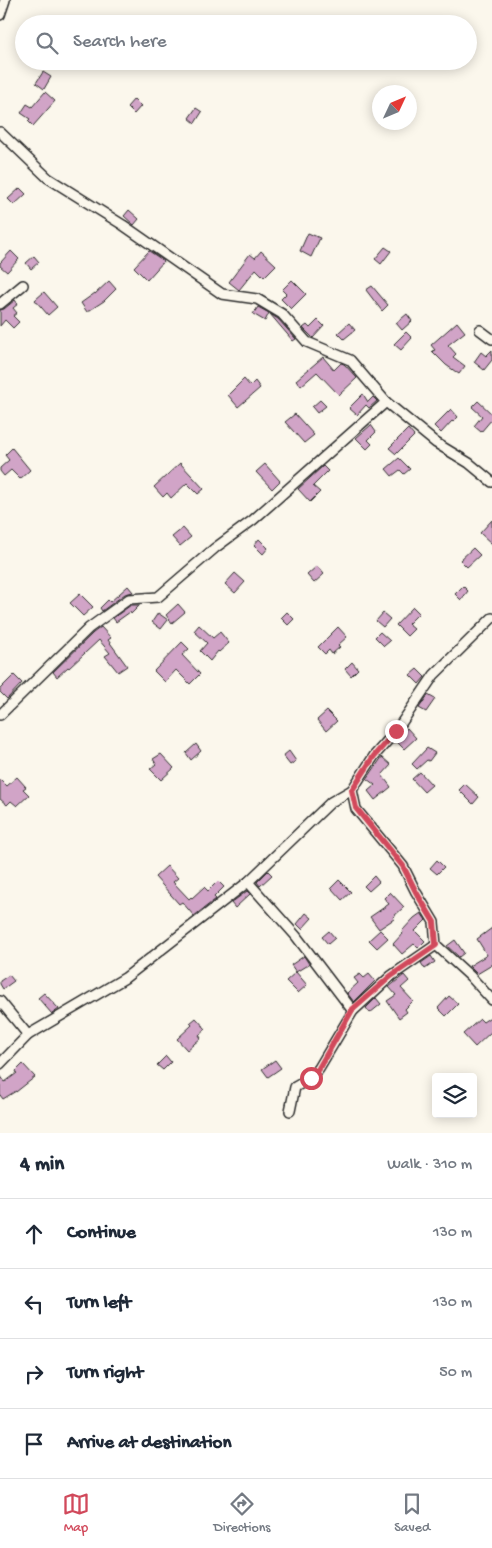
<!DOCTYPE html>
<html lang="en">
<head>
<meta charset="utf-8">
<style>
	:root { --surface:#fff; --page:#f6f6f7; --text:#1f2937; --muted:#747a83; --line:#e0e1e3; --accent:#d1495b }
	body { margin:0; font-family:"Gochi Hand",sans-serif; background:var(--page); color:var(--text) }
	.controls { position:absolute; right:15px; bottom:15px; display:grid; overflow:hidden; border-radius:5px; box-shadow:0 2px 12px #0003 }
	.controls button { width:45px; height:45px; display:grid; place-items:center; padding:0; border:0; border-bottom:1px solid var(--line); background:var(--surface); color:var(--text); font:25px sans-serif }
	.compass { position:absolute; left:372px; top:85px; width:45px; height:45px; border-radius:50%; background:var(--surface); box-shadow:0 2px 12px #0003; rotate:46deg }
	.stop { position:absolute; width:15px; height:15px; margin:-11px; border:4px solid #d1495b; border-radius:50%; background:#fff }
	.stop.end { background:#d1495b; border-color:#fff; box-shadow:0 1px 5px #0008 }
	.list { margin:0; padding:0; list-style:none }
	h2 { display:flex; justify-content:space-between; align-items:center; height:65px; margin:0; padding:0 20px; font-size:21px }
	h2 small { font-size:16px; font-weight:400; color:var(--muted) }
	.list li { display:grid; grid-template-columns:32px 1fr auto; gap:15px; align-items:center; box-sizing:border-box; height:70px; padding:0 20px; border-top:1px solid var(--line) }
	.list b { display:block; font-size:19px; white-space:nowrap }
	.list em { font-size:16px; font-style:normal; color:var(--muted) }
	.icon { flex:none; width:28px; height:28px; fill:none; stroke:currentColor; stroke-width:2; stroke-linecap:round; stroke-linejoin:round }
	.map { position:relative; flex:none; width:492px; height:1133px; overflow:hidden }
	.search { position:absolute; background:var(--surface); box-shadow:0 2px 12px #0003; left:15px; right:15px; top:15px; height:55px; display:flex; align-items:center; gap:12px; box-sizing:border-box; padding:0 18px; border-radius:28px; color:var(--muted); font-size:19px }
	.sheet { height:345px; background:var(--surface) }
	nav { display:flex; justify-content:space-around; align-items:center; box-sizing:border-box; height:70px; border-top:1px solid var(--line); background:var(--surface); font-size:14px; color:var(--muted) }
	nav a { display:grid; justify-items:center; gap:2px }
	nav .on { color:var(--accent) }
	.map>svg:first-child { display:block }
	.building { fill:#d1a4c7; stroke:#2b2b2b }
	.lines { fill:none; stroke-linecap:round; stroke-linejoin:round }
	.minor-casing { stroke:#2b2b2b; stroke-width:12 }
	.minor { stroke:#fbf7ec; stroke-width:9 }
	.route { stroke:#d1495b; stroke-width:6 }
</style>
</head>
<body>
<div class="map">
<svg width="492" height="1133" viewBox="0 0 492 1133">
	<rect width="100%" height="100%" fill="#fbf7ec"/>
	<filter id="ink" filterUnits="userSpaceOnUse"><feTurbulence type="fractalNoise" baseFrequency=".02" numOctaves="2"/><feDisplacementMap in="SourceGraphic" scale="10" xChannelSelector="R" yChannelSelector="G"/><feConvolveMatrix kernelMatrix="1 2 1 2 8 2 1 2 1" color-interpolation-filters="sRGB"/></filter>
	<g filter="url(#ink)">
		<g class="building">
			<polygon points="43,72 51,77 44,89 36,83"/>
			<polygon points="45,92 55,101 33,126 28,121 30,119 21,113 27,104 32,107"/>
			<polygon points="134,99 141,106 134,114 127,107"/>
			<polygon points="196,108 202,112 195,123 189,118"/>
			<polygon points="20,188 26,194 14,205 8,199"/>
			<polygon points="129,210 139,219 134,225 124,216"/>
			<polygon points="308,233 320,238 311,257 300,251"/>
			<polygon points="385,247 391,251 381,264 375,259"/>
			<polygon points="11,251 19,259 7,272 0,266 0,263"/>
			<polygon points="149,251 164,261 147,280 134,267"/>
			<polygon points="261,251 276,265 264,277 256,269 239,290 229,282 250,254 255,258"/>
			<polygon points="34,256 39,262 31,269 26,263"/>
			<polygon points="292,280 306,294 291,309 281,299 286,294 282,290"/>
			<polygon points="109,281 116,289 104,301 87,312 81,303 95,293 95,294"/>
			<polygon points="372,286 388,305 382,311 366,290"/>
			<polygon points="44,292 57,307 48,315 35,300"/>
			<polygon points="15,300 18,304 13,308 17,313 13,316 19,322 13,328 5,320 0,326 0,310 4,309"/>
			<polygon points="258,307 269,313 265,321 253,314"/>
			<polygon points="270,314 278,319 296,339 293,341"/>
			<polygon points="407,314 412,321 402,330 396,323"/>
			<polygon points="318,320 324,326 313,338 303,328 307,325 310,328"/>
			<polygon points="457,322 465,332 448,345 456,354 453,357 465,366 459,374 446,365 432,351 435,350 431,345"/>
			<polygon points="349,323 355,330 344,339 338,333"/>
			<polygon points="406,332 412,338 401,350 394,344"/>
			<polygon points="492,350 492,360 484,370 474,362 481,352 486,356"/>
			<polygon points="323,357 334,370 341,363 344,364 357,378 339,395 317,372 301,386 296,380"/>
			<polygon points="244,379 250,386 255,381 260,388 238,407 228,395"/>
			<polygon points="363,394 368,402 373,397 377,401 369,408 366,405 357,415 349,408"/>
			<polygon points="320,400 326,406 317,413 312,407"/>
			<polygon points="478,401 492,414 492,419 481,432 474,426 482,416 472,407"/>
			<polygon points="451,409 458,417 453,422 452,421 441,433 434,426"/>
			<polygon points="295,414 314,435 304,443 285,422"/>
			<polygon points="371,425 376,432 368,440 372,444 367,449 356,438"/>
			<polygon points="408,429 414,436 396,454 389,448"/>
			<polygon points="12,448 30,470 20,479 11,470 4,476 0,471 0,468 9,460 5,455"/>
			<polygon points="399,458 410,469 404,474 400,470 392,476 386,469"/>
			<polygon points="180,463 204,489 198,494 187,483 171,498 167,493 163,497 154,487"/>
			<polygon points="265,464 280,481 272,489 256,472"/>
			<polygon points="323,466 328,471 313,486 320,492 310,502 298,489"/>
			<polygon points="492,520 492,544 480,533"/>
			<polygon points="183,528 191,537 180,546 172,537"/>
			<polygon points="259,539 268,548 263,554 254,545"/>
			<polygon points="473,548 480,555 467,567 460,560"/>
			<polygon points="317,566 324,574 314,583 307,575"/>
			<polygon points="235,573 245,582 235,593 225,584"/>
			<polygon points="128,586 133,592 125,594 102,611 100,608 108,600 110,602"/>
			<polygon points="463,586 468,591 461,600 455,594"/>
			<polygon points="80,594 93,607 83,616 70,603"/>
			<polygon points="178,604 185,612 172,623 166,615"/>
			<polygon points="131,605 140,605 131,614 130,612 116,622 113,618"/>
			<polygon points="413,607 419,613 408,624 414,629 407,636 396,625"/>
			<polygon points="287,612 294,619 288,625 281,618"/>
			<polygon points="158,613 168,620 161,629 152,622"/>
			<polygon points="383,613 390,619 383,627 376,621"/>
			<polygon points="199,625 213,638 220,632 229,643 219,652 218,651 210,661 200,651 207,643 194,631"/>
			<polygon points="101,627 111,638 108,640 127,666 118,672 105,656 110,653 99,640 69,668 68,667 57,677 53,672 93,633"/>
			<polygon points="338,627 347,637 338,645 340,647 332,654 329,650 325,654 318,647"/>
			<polygon points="380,632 390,641 384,646 375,637"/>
			<polygon points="182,642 189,649 182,655 200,674 190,684 176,670 165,682 154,671"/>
			<polygon points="352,662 358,669 351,676 345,669"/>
			<polygon points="417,669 425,677 419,684 410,675"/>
			<polygon points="14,675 22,683 7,699 0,692 0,689"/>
			<polygon points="428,695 435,699 426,712 419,708"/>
			<polygon points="327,711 337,721 326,731 317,720"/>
			<polygon points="407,728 416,738 404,749 396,741"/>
			<polygon points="196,744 201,751 191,760 186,753"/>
			<polygon points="427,748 435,753 429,761 427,760 417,769 412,764"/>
			<polygon points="289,751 296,761 290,765 283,756"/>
			<polygon points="161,754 174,768 161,780 150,769 156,764 153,759"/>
			<polygon points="382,757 391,765 382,775 391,787 375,800 368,791 375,785 367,779"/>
			<polygon points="420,772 432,785 424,792 412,779"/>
			<polygon points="17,777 26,787 23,789 29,795 17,806 11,801 7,805 0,799 0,779 7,786"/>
			<polygon points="465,784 479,797 473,804 459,790"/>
			<polygon points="437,860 444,867 437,874 430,868"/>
			<polygon points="167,866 178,878 173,882 189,899 191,897 192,898 204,887 208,891 218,881 224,887 214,897 216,899 194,916 182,902 179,904 155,877"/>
			<polygon points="268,871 272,875 260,886 257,882"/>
			<polygon points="374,876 379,882 369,891 364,886"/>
			<polygon points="339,880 351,892 342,900 331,888"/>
			<polygon points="247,891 250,894 235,908 231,903"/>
			<polygon points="390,892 404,907 393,917 394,919 379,929 370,917 389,904 384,898"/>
			<polygon points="306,913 312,918 302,929 297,924"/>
			<polygon points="421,913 426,920 415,931 425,941 418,948 414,944 402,954 393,944 403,933 402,931 414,918"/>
			<polygon points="492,928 492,966 492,965 477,974 469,966 487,955 477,939"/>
			<polygon points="380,930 388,938 377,948 369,940"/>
			<polygon points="329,931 335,938 328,944 322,937"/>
			<polygon points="455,940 464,953 459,957 447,946"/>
			<polygon points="304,956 309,964 296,972 291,965"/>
			<polygon points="431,956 435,962 425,969 421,963"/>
			<polygon points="296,972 307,985 298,993 286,981"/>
			<polygon points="360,974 364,978 369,974 375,981 354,1002 347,993 358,983 354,978"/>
			<polygon points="9,975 14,981 3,989 0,984 0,981"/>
			<polygon points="404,975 409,981 401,988 413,1001 405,1009 407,1012 399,1018 387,1001 396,995 389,987"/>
			<polygon points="44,993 59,1009 52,1014 38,998"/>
			<polygon points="449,996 458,1004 446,1016 438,1008"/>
			<polygon points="376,998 381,1004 370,1013 366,1008"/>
			<polygon points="492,1016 492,1031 475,1047 463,1034 480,1019 483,1022"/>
			<polygon points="196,1018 206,1029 199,1035 201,1038 187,1050 177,1039 192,1025 190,1023"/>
			<polygon points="166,1056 171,1062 163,1070 157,1065"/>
			<polygon points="275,1060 281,1068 268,1077 262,1069"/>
			<polygon points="23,1064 35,1077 16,1092 16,1091 3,1099 0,1095 0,1075 5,1082 17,1073 16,1071"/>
		</g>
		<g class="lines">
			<defs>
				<g id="minor">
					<polyline points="0,15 5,0"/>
					<polyline points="0,132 48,178 123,225 222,294 257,299 282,314 307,342 350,360 386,402"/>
					<polyline points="0,304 23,285"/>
					<polyline points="480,330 492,339"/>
					<polyline points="492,618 434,675 396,731 374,756 352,790 356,809 403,866 416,892 434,922 436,945 470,976 492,1000"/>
					<polyline points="0,715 89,628 129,599 158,597 215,548 253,520 386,402 436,443 469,463 492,482"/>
					<polyline points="248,882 296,936 353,1011"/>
					<polyline points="0,1001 28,1035 0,1064"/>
					<polyline points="28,1035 125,978 248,882 331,802 352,790"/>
					<polyline points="290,1111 295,1087 311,1078 319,1068 353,1011 391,976 436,945"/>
				</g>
			</defs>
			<use href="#minor" class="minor-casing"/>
			<use href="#minor" class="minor"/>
		</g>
	</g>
	<g class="lines" filter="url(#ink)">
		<polyline class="route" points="311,1078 319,1068 352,1010 391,976 436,945 434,922 416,892 403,866 356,808 352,790 374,756 396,731"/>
	</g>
</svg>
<div class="controls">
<button><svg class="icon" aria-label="layers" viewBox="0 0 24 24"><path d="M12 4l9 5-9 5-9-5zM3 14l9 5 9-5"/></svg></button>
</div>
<svg class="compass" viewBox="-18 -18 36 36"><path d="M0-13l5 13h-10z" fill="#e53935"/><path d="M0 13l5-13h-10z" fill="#747a83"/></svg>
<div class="stop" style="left:311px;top:1078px"></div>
<div class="stop end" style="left:396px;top:731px"></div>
<div class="search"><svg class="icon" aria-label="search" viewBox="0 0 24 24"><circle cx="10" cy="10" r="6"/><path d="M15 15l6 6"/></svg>Search here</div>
</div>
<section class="sheet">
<h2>4 min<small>Walk · 310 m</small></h2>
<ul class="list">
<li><svg class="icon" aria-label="ahead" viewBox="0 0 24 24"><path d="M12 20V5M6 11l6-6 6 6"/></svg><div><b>Continue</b></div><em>130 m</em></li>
<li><svg class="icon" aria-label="left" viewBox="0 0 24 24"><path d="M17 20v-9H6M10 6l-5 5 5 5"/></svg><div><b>Turn left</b></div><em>130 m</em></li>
<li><svg class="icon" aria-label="right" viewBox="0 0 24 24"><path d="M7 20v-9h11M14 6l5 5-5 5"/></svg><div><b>Turn right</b></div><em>50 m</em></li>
<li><svg class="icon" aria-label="arrive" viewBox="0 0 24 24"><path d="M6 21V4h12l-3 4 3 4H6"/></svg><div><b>Arrive at destination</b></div></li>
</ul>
</section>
<nav>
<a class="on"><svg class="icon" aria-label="map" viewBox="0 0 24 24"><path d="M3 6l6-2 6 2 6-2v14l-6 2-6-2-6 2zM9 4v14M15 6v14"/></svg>Map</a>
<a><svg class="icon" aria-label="directions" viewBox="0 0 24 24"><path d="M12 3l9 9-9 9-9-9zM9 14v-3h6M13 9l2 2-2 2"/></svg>Directions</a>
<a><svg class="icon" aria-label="saved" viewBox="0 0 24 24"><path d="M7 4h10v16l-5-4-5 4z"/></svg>Saved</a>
</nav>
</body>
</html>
